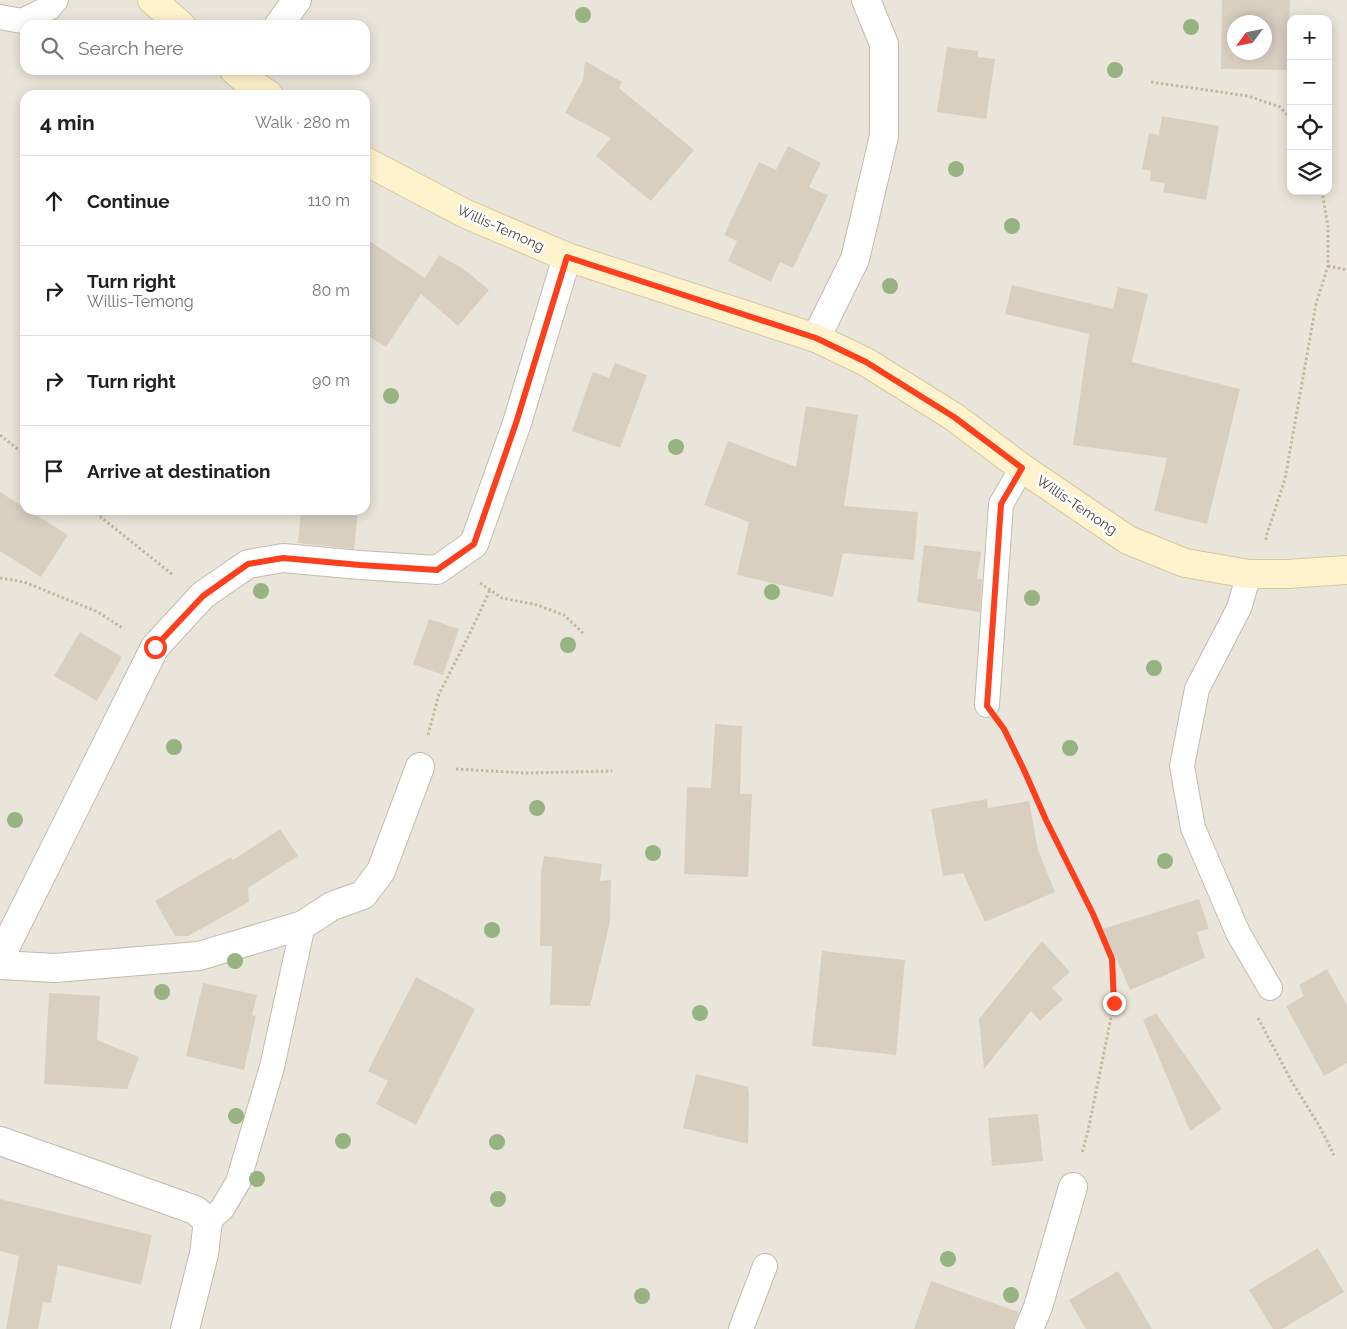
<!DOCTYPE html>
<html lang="en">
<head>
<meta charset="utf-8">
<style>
	:root { --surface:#fff; --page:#f2f2f2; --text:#202124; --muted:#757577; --line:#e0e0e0 }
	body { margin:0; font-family:Raleway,sans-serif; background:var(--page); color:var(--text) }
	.controls { position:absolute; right:15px; top:15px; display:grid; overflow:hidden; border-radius:10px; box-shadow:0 2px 12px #0003 }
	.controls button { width:45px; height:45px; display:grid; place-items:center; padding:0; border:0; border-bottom:1px solid var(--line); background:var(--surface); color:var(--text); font:25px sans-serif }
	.compass { position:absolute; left:1227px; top:15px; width:45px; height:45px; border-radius:50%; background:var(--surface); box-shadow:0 2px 12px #0003; rotate:237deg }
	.stop { position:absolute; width:15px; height:15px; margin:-11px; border:4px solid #fc3f1d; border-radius:50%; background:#fff }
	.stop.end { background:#fc3f1d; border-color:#fff; box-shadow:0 1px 5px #0008 }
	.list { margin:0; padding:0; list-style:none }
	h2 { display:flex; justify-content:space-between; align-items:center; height:65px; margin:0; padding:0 20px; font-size:21px }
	h2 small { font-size:16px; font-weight:400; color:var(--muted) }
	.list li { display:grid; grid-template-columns:32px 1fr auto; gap:15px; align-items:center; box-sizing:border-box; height:90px; padding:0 20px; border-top:1px solid var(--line) }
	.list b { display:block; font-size:19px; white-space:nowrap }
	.list p { margin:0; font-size:16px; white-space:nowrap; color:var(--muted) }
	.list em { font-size:16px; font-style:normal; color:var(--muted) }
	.icon { flex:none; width:28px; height:28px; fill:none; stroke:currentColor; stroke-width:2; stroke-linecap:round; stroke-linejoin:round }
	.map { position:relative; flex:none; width:1347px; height:1329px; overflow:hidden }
	.search { position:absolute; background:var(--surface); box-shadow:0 2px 12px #0003; left:20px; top:20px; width:350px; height:55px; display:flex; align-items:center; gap:12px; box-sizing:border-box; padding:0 18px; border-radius:15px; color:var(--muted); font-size:19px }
	.panel { position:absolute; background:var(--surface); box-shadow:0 2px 12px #0003; left:20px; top:90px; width:350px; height:425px; border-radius:15px }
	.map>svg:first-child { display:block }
	.residential { fill:#eae5da; fill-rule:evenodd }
	.building { fill:#d8cfc1; fill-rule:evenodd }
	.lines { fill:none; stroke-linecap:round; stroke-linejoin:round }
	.service-casing { stroke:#c2bbae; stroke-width:26 }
	.minor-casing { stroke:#c2bbae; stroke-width:30 }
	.secondary-casing { stroke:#d6c79b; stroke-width:30 }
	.path { stroke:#c4b79f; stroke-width:3; stroke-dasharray:2.5 2.5; stroke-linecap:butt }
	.service { stroke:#fff; stroke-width:24 }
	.minor { stroke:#fff; stroke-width:28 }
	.secondary { stroke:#fff3cd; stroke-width:28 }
	.tree { fill:#97b381 }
	.route { stroke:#fc3f1d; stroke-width:6 }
	.labels { text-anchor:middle; stroke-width:5; stroke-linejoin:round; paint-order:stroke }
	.street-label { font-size:14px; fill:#4b4439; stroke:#fff }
</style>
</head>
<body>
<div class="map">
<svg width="1347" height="1329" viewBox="0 0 1347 1329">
	<rect width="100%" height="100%" fill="#f6f3ec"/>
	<path class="residential" d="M0 0H1347V1329H0ZM1291 19H1328V191H1291ZM1234 22H1264V52H1234ZM25 25H365V70H25ZM25 95H365V510H25Z"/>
	<g class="building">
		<path d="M1222 0H1290L1288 70 1221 69ZM1234 22H1264V52H1234Z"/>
		<polygon points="947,47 978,51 978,57 995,59 986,119 937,112"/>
		<polygon points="585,61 622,82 619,88 694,150 651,201 596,156 611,138 565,113 583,80"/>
		<polygon points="1162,116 1219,126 1206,200 1163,192 1165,183 1150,181 1151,171 1142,169 1149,133 1159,135"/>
		<polygon points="788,146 821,163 809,187 828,195 793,268 780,262 771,282 728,261 737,241 724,235 759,162 776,170"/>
		<polygon points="365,238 425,278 439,255 465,270 489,290 458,326 421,294 386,347 365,334"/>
		<polygon points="1012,285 1113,309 1118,287 1148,294 1132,362 1240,389 1207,524 1154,511 1167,458 1073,445 1089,334 1005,314"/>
		<polygon points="615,363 647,375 620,448 572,431 593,372 609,378"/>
		<polygon points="806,406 858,415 844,506 918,512 914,560 843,553 833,597 737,575 749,522 704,505 728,441 796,467"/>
		<polygon points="0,492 25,508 25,510 28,510 68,535 41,577 0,551"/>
		<polygon points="301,510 358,510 354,549 298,543"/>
		<polygon points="924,545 981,552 977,579 982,579 980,612 917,602"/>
		<polygon points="429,619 459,629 443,675 413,664"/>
		<polygon points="80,632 122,657 97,701 54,676"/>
		<polygon points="715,724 742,726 740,794 752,794 748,877 684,874 687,787 711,788"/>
		<polygon points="987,799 988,808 1029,801 1038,850 1055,892 985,922 963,873 943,876 931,809"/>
		<polygon points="280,829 298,856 248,888 249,902 188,936 175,936 155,901 231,857 233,860"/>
		<polygon points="544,856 602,864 600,881 611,880 610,922 590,1006 550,1005 552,946 540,946 541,872"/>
		<polygon points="1199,899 1209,929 1197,932 1205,958 1130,990 1116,957 1122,955 1111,958 1102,929"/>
		<polygon points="1042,941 1070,972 1052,988 1063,999 1040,1021 1031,1011 984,1069 979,1019"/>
		<polygon points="822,951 905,960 896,1055 812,1046"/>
		<polygon points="1327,969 1347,1005 1347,1063 1324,1076 1286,1006 1304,996 1299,985"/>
		<polygon points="416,977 475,1009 416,1125 376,1104 388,1081 368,1071"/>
		<polygon points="203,983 257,995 252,1015 256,1016 244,1070 186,1056"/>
		<polygon points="49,993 100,996 97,1040 139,1057 127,1089 44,1084"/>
		<polygon points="1156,1013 1222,1109 1190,1131 1143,1020"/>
		<polygon points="696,1074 749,1087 748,1092 749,1093 748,1144 683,1128"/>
		<polygon points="1038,1114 1043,1161 992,1166 988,1118"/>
		<polygon points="0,1199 152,1235 141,1285 58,1265 51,1303 43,1302 38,1329 6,1329 19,1256 0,1251"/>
		<polygon points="1318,1248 1344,1292 1282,1329 1273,1329 1249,1290"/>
		<polygon points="1118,1271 1152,1329 1086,1329 1069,1300"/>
		<polygon points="931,1281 1019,1312 1015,1323 1014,1329 914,1329"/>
	</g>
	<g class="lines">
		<defs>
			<g id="service">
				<polyline points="0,17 22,21 49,8 56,0"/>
				<polyline points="1249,574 1239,608 1197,689 1182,766 1193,828 1238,933 1270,988"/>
				<polyline points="987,705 1001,504 1022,468"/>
				<polyline points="208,1221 222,1209 238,1182 272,1067 303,925"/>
				<polyline points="741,1329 765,1266"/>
			</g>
			<g id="minor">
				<polyline points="279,25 297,0"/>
				<polyline points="816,338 855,259 884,136 884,44 866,0"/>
				<polyline points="0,958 155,647 203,595 248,564 283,558 360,565 437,570 474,544 517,423 567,257"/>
				<polyline points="0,965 55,968 199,956 303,925 332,906 363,895 381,871 420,767"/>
				<polyline points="0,1141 195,1210 208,1221 204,1254 185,1329"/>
				<polyline points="1029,1329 1038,1307 1073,1187"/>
			</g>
			<g id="secondary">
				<polyline points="152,0 181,25"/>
				<polyline points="234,70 242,77 269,95"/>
				<polyline points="365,161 466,214 567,257 816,338 866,362 954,417 1022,468 1128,540 1185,563 1249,574 1288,574 1347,570"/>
			</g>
		</defs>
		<use href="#service" class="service-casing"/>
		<use href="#minor" class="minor-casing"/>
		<use href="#secondary" class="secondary-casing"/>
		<g class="path">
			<polyline points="1151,82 1248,96 1280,107 1291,119"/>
			<polyline points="1328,266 1347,270"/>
			<polyline points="0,435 25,455"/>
			<polyline points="92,510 173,575"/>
			<polyline points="1266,540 1266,537 1285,479 1316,304 1328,266 1328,227 1322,191"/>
			<polyline points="0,578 24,582 98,612 124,629"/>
			<polyline points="480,583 502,598 537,605 564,615 585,635"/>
			<polyline points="1005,732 1024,770 1046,821 1093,914 1112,959 1114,1003 1088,1131 1082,1153"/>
			<polyline points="428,735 439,694 471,631 490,590"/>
			<polyline points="456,769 525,773 612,771"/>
			<polyline points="1258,1018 1292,1082 1320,1127 1334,1155"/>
		</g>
		<use href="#service" class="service"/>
		<use href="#minor" class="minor"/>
		<use href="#secondary" class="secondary"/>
	</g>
	<g class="tree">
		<circle cx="583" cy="15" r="8"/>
		<circle cx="1191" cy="27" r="8"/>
		<circle cx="1115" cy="70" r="8"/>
		<circle cx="956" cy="169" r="8"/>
		<circle cx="1012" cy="226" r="8"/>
		<circle cx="890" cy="286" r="8"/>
		<circle cx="391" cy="396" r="8"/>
		<circle cx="676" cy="447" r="8"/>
		<circle cx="261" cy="591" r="8"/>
		<circle cx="772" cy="592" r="8"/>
		<circle cx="1032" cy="598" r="8"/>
		<circle cx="568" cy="645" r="8"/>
		<circle cx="1154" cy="668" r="8"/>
		<circle cx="174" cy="747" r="8"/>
		<circle cx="1070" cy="748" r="8"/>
		<circle cx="537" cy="808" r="8"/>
		<circle cx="15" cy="820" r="8"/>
		<circle cx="653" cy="853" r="8"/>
		<circle cx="1165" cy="861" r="8"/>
		<circle cx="492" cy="930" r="8"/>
		<circle cx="235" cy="961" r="8"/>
		<circle cx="162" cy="992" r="8"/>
		<circle cx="700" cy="1013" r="8"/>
		<circle cx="236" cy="1116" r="8"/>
		<circle cx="343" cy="1141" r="8"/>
		<circle cx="497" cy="1142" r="8"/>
		<circle cx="257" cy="1179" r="8"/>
		<circle cx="498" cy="1199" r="8"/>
		<circle cx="948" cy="1259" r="8"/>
		<circle cx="1011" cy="1295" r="8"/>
		<circle cx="642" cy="1296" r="8"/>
	</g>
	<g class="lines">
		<polyline class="route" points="155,647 203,596 248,564 283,558 360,565 437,570 474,544 516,423 567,257 816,338 866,362 954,417 1022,468 1001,504 987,706 1004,729 1024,770 1046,820 1093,914 1112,959 1114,1003"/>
	</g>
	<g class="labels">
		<g class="street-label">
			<text transform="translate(501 228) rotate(24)" y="5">Willis-Temong</text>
			<text transform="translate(1077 505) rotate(34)" y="5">Willis-Temong</text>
		</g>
	</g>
</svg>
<div class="controls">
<button>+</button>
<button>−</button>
<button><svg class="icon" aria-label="locate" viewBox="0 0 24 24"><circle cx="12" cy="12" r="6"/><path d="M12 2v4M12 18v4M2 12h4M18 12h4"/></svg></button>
<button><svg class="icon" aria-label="layers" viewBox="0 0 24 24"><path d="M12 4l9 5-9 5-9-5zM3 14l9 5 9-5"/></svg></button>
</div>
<svg class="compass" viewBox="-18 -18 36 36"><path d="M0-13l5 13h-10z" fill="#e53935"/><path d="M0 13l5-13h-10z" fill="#757577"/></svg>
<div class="stop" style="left:155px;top:647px"></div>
<div class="stop end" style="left:1114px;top:1003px"></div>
<div class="search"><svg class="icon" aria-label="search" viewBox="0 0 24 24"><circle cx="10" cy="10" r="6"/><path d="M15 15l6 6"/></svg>Search here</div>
<section class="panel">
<h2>4 min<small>Walk · 280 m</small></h2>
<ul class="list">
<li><svg class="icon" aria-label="ahead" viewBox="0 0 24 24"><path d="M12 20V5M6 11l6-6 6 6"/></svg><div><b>Continue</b></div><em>110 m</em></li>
<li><svg class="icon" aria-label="right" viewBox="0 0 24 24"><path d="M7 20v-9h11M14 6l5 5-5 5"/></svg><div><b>Turn right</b><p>Willis-Temong</p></div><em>80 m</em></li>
<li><svg class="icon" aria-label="right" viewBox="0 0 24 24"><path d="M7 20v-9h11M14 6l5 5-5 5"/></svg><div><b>Turn right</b></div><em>90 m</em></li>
<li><svg class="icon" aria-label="arrive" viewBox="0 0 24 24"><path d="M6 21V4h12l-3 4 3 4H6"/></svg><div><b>Arrive at destination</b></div></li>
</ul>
</section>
</div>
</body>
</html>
